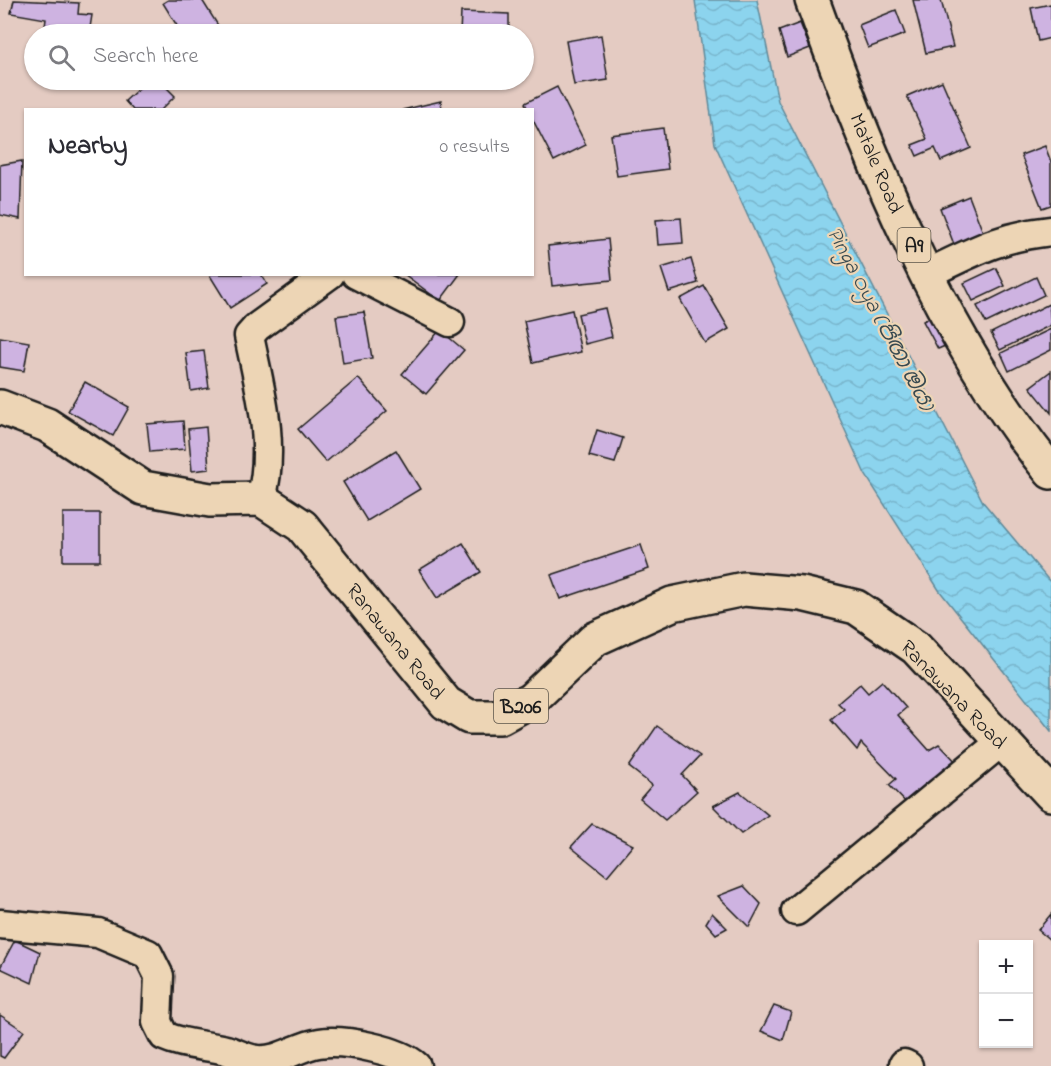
<!DOCTYPE html>
<html lang="en">
<head>
<meta charset="utf-8">
<style>
	:root { --surface:#fff; --page:#f2f2f3; --text:#2b2b33; --muted:#7c7c81; --line:#e1e1e2 }
	body { margin:0; font-family:"Indie Flower","Noto Sans Sinhala",sans-serif; background:var(--page); color:var(--text) }
	.controls { position:absolute; right:18px; bottom:18px; display:grid; overflow:hidden; border-radius:0px; box-shadow:0 2px 4px #0004 }
	.controls button { width:54px; height:54px; display:grid; place-items:center; padding:0; border:0; border-bottom:2px solid var(--line); background:var(--surface); color:var(--text); font:30px sans-serif }
	.list { margin:0; padding:0; list-style:none }
	h2 { display:flex; justify-content:space-between; align-items:center; height:78px; margin:0; padding:0 24px; font-size:26px }
	h2 small { font-size:20px; font-weight:400; color:var(--muted) }
	.icon { flex:none; width:33px; height:33px; fill:none; stroke:currentColor; stroke-width:2; stroke-linecap:round; stroke-linejoin:round }
	.map { position:relative; flex:none; width:1051px; height:1066px; overflow:hidden }
	.search { position:absolute; background:var(--surface); box-shadow:0 2px 4px #0004; left:24px; top:24px; width:510px; height:66px; display:flex; align-items:center; gap:15px; box-sizing:border-box; padding:0 21px; border-radius:33px; color:var(--muted); font-size:22px }
	.panel { position:absolute; background:var(--surface); box-shadow:0 2px 4px #0004; left:24px; top:108px; width:510px; height:168px; border-radius:0px }
	.map>svg:first-child { display:block }
	.water { fill:url(#water-waves); stroke:#5f8a9a; stroke-width:1.5 }
	.building { fill:#ceb3e1; stroke:#1c1c1c; stroke-width:1.5 }
	.lines { fill:none; stroke-linecap:round; stroke-linejoin:round }
	.minor-casing { stroke:#1c1c1c; stroke-width:33 }
	.major-casing { stroke:#1c1c1c; stroke-width:38 }
	.highway-casing { stroke:#1c1c1c; stroke-width:38 }
	.minor { stroke:#edd5b5; stroke-width:28 }
	.major { stroke:#edd5b5; stroke-width:33 }
	.highway { stroke:#edd5b5; stroke-width:33 }
	.labels { text-anchor:middle; stroke-width:4.5; stroke-linejoin:round; paint-order:stroke }
	.shield { fill:#edd5b5; stroke:#5b544a; stroke-width:1.5 }
	.shield-label { font-size:20px; font-weight:bold; fill:#1c1c1c }
	.street-label { font-size:21px; fill:#1c1c1c; stroke:#edd5b5 }
	.water-label { font-size:22px; font-style:italic; fill:#384a50; stroke:#edd5b5 }
</style>
</head>
<body>
<div class="map">
<svg width="1051" height="1066" viewBox="0 0 1051 1066">
	<defs>
		<pattern id="water-waves" width="16" height="10" patternUnits="userSpaceOnUse" patternTransform="scale(1.5)"><rect width="16" height="10" fill="#8cd4ee"/><path d="M0 5q4-4 8 0t8 0" fill="none" stroke="#78b5cc"/></pattern>
	</defs>
	<rect width="100%" height="100%" fill="#e4cbc2"/>
	<filter id="ink" filterUnits="userSpaceOnUse"><feTurbulence type="fractalNoise" baseFrequency=".0167" numOctaves="2"/><feDisplacementMap in="SourceGraphic" scale="12" xChannelSelector="R" yChannelSelector="G"/><feConvolveMatrix kernelMatrix="1 2 1 2 8 2 1 2 1" color-interpolation-filters="sRGB"/></filter>
	<g filter="url(#ink)">
		<polygon class="water" points="695,0 757,0 778,101 983,502 1051,583 1051,731 939,590 865,474 715,144"/>
		<g class="building">
			<polygon points="14,0 79,3 78,14 92,15 89,34 44,34 46,19 11,13"/>
			<polygon points="168,0 202,0 219,27 207,34 182,34 163,3"/>
			<polygon points="913,0 941,0 953,47 926,53"/>
			<polygon points="1051,4 1051,38 1038,41 1031,8"/>
			<polygon points="896,10 905,34 868,48 859,25"/>
			<polygon points="461,12 509,14 509,34 460,34"/>
			<polygon points="800,23 810,48 787,57 779,31"/>
			<polygon points="601,35 608,80 574,85 566,41"/>
			<polygon points="148,80 159,80 175,96 161,110 133,110 125,101"/>
			<polygon points="942,81 971,148 941,161 935,148 917,156 912,145 927,139 907,96"/>
			<polygon points="557,87 586,145 554,161 532,118 532,110 528,110 525,103"/>
			<polygon points="441,101 442,110 402,110"/>
			<polygon points="663,128 668,169 617,176 611,135"/>
			<polygon points="1045,146 1051,162 1051,205 1042,208 1021,155"/>
			<polygon points="22,161 20,219 0,215 0,165"/>
			<polygon points="969,196 984,235 955,247 940,208"/>
			<polygon points="681,218 683,243 658,245 656,220"/>
			<polygon points="608,239 612,280 552,286 548,246"/>
			<polygon points="691,259 698,283 669,292 661,268"/>
			<polygon points="996,268 1005,286 973,301 964,283"/>
			<polygon points="209,274 261,274 267,284 230,308"/>
			<polygon points="404,274 460,274 440,301"/>
			<polygon points="1036,277 1044,295 986,323 977,306"/>
			<polygon points="704,286 729,329 705,343 680,299"/>
			<polygon points="1049,304 1051,325 1000,350 991,333"/>
			<polygon points="605,308 612,337 585,344 578,314"/>
			<polygon points="572,310 581,352 533,363 524,321"/>
			<polygon points="364,312 372,358 343,363 336,316"/>
			<polygon points="931,317 945,346 938,349 923,321"/>
			<polygon points="1051,329 1051,350 1009,371 1001,353"/>
			<polygon points="440,330 464,350 426,394 402,374"/>
			<polygon points="0,337 29,342 24,371 0,367"/>
			<polygon points="204,351 209,388 191,391 186,353"/>
			<polygon points="1051,371 1051,413 1030,387"/>
			<polygon points="358,378 387,411 326,462 298,429"/>
			<polygon points="85,382 129,407 113,436 68,411"/>
			<polygon points="183,421 185,449 150,452 147,424"/>
			<polygon points="206,427 209,469 192,471 188,429"/>
			<polygon points="597,430 623,438 615,463 589,456"/>
			<polygon points="396,450 420,489 367,521 343,482"/>
			<rect x="63" y="513" width="37" height="48"/>
			<polygon points="463,543 481,572 437,598 419,570"/>
			<polygon points="641,545 649,569 560,599 551,575"/>
			<polygon points="882,681 906,708 898,715 929,750 939,744 961,767 914,811 889,785 896,779 861,743 857,750 831,720 844,709 838,703 860,684 868,693"/>
			<polygon points="657,726 700,756 682,775 697,791 665,820 640,799 652,785 629,767"/>
			<polygon points="740,792 768,815 741,834 713,806"/>
			<polygon points="592,824 633,845 607,876 571,847"/>
			<polygon points="744,886 761,904 749,927 718,896"/>
			<polygon points="712,913 727,928 716,934 706,923"/>
			<polygon points="1051,914 1051,939 1050,940 1038,930"/>
			<polygon points="15,940 40,952 32,983 0,968"/>
			<polygon points="774,1006 791,1012 783,1040 761,1031"/>
			<polygon points="0,1015 24,1031 4,1058 0,1056"/>
		</g>
		<g class="lines">
			<defs>
				<g id="minor">
					<polyline points="356,274 450,322"/>
					<path d="M927 274C972 252 1001 236 1051 231"/>
					<path d="M261 499C276 445 260 390 249 336L257 327 330 274"/>
					<polyline points="796,911 1001,742"/>
					<path d="M0 924 98 933 148 954 159 976 157 1022 164 1036C184 1045 205 1045 226 1050 236 1053 247 1059 257 1060 280 1062 298 1046 319 1043 344 1039 399 1050 416 1066"/>
					<polyline points="904,1064 908,1066"/>
				</g>
				<polyline id="major" points="0,407 47,425 143,488 210,500 261,499 302,526 446,703 469,717 500,717 531,700 595,639 672,604 744,589 802,594 856,607 916,648 1051,794"/>
				<path id="highway" d="M812 0C870 161 942 338 1051 472"/>
			</defs>
			<use href="#minor" class="minor-casing"/>
			<use href="#major" class="major-casing"/>
			<use href="#highway" class="highway-casing"/>
			<use href="#minor" class="minor"/>
			<use href="#major" class="major"/>
			<use href="#highway" class="highway"/>
		</g>
	</g>
	<g class="labels">
		<g class="shield">
			<rect x="897.5" y="228" width="33" height="34" rx="4.5"/>
			<rect x="494" y="689" width="54" height="34" rx="4.5"/>
		</g>
		<g class="shield-label">
			<text x="914" y="252">A9</text>
			<text x="521" y="713">B206</text>
		</g>
		<g class="street-label">
			<text transform="translate(877 163) rotate(67)" y="7">Matale Road</text>
			<text transform="translate(396 641) rotate(51)" y="7">Ranawana Road</text>
			<text transform="translate(954 694) rotate(46)" y="7">Ranawana Road</text>
		</g>
		<g class="water-label">
			<text transform="translate(882 318) rotate(62)" y="8">Pinga Oya (පිඟා ඔය)</text>
		</g>
	</g>
</svg>
<div class="controls">
<button>+</button>
<button>−</button>
</div>
<div class="search"><svg class="icon" aria-label="search" viewBox="0 0 24 24"><circle cx="10" cy="10" r="6"/><path d="M15 15l6 6"/></svg>Search here</div>
<section class="panel">
<h2>Nearby<small>0 results</small></h2>
<ul class="list">
</ul>
</section>
</div>
</body>
</html>
